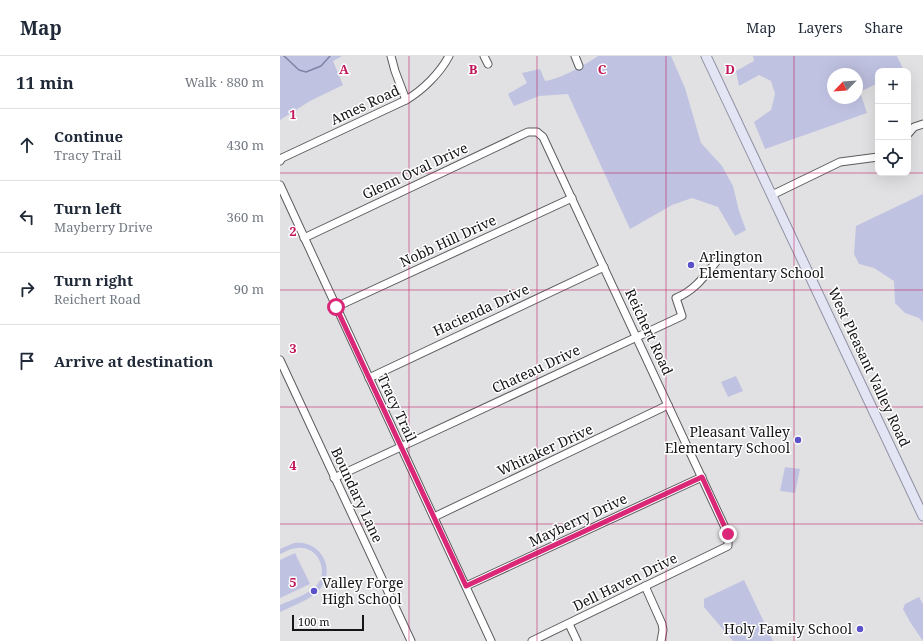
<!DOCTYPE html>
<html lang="en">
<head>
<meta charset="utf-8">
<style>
	:root { --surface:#fff; --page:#f2f2f3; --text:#1f2937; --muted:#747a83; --line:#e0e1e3 }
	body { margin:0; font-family:"Noto Serif",serif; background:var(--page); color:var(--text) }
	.controls { position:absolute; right:12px; top:12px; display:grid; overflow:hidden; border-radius:8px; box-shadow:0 4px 16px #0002 }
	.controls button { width:36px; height:36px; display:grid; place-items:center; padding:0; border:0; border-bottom:1px solid var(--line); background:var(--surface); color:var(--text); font:20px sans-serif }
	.compass { position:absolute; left:547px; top:12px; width:36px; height:36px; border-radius:50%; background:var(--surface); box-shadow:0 4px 16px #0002; rotate:245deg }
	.scale { position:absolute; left:12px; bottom:10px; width:72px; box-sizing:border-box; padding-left:4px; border:2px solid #151517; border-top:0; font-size:11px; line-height:14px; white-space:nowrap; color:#151517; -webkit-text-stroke:3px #fff; paint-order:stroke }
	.stop { position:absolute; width:12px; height:12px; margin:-9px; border:3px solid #db2777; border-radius:50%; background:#fff }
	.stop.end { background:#db2777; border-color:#fff; box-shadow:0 1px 4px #0008 }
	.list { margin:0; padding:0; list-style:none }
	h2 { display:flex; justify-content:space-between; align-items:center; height:52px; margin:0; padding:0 16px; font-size:17px }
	h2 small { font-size:13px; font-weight:400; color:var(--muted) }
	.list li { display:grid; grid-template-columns:26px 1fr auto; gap:12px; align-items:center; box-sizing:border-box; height:72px; padding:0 16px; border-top:1px solid var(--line) }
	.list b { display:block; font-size:15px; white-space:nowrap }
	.list p { margin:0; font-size:13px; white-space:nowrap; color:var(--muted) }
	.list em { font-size:13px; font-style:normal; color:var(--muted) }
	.icon { flex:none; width:22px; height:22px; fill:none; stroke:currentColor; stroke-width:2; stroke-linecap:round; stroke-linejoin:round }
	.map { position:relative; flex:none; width:643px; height:585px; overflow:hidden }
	header { display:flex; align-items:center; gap:24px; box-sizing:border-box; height:56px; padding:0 20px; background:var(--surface); border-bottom:1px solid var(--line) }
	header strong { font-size:19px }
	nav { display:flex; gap:22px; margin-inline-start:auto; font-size:14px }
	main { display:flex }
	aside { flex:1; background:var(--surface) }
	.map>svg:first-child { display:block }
	.green { fill:#bfc2e1; fill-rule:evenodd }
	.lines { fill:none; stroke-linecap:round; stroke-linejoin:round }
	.stream { stroke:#8184a5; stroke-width:1.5 }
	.minor-casing { stroke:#5b5c5e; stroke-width:9 }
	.major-casing { stroke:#9091a2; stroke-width:11 }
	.minor { stroke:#fff; stroke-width:7 }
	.major { stroke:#e4e5f4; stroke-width:9 }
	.route { stroke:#db2777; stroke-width:5 }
	.grid { fill:none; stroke:#c2185b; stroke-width:1; stroke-opacity:0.55 }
	.poi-dot { fill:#5b52ca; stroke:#fff; stroke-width:1.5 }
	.labels { text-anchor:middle; stroke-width:3; stroke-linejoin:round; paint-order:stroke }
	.street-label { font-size:14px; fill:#151517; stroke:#fff }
	.poi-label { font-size:14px; fill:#151517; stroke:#fff; text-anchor:start }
	.grid-label { font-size:13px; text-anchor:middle; font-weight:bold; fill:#c2185b; stroke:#fff; stroke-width:3; stroke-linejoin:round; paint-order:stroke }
</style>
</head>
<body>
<header>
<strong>Map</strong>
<nav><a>Map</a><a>Layers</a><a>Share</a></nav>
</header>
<main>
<aside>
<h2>11 min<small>Walk · 880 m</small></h2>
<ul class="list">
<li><svg class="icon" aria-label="ahead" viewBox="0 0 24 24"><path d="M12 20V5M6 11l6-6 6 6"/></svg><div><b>Continue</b><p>Tracy Trail</p></div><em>430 m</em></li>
<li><svg class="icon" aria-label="left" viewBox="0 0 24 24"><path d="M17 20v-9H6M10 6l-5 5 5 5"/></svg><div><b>Turn left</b><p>Mayberry Drive</p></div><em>360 m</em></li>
<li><svg class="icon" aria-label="right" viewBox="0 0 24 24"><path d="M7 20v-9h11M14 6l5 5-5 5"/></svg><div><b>Turn right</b><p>Reichert Road</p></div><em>90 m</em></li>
<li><svg class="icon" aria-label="arrive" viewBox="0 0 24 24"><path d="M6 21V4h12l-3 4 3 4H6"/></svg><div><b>Arrive at destination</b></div></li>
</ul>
</aside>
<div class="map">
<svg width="643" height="585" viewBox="0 0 643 585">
	<rect width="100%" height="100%" fill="#e1e1e4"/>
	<g class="green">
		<polygon points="0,0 62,0 53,5 63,29 30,45 0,64"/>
		<path d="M318 0H391L405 32 421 87 442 110 453 130 459 155 466 174 455 180 438 151 412 142 392 149 350 173 288 38 259 40 234 50 228 38 247 27 242 17 260 13 265 25C280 23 305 9 318 0Z"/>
		<path d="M473 0H617L624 15H598V27L580 36 587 57 485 93 474 66 491 54 495 38 491 25 479 19 459 30 456 15 474 5ZM553 18H577V42H553Z"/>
		<polygon points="643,138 643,266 639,262 625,257 615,247 614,225 594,212 579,208 574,198 576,170"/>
		<polygon points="456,320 463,335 448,341 441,326"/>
		<polygon points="505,411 520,413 515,437 500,435"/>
		<path d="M14 487C40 483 57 513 40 533 31 544 14 549 0 556V549C11 544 27 539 36 530 50 516 38 489 17 492 11 492 5 496 0 498V493Z"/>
		<polygon points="15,497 30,528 0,542 0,504"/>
		<polygon points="464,524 465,526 493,585 453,585 424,551 424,543"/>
		<polygon points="639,541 643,548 643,585 630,566 623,553 625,548"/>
	</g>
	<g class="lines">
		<polyline class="stream" points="4,0 19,14 26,16 41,10 50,0"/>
		<defs>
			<g id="minor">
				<polyline points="111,0 115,15 126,44"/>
				<polyline points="204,0 208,8"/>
				<polyline points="295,0 299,10"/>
				<polyline points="628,78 634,71 643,68"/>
				<path d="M0 105 2 102 126 44C143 34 160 17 169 0"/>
				<polyline points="0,129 211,585"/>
				<polyline points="492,139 560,106 598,101"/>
				<polyline points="24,182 248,76 257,76 263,81 448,478 448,490 252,585"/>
				<polyline points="56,251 292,142"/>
				<polyline points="0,304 131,585"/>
				<polyline points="89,322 324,211"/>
				<path d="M54 422 402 260 396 242C414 235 424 221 436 206"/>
				<polyline points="154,461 388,349"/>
				<polyline points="186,530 422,421"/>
				<polyline points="365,530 382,568 383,574 381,585"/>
				<polyline points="289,568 297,585"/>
			</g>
			<polyline id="major" points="426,0 643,460"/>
		</defs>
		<use href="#minor" class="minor-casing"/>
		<use href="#major" class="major-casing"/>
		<use href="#minor" class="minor"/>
		<use href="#major" class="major"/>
	</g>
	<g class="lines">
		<polyline class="route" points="56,251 186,530 422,421 448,478"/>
	</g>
	<path class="grid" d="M129 0V585M257 0V585M386 0V585M514 0V585M0 117H598M598 117H628M628 117H643M0 234H643M0 351H643M0 468H643"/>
	<g class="poi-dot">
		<circle cx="411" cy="209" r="4"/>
		<circle cx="518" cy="384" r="4"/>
		<circle cx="34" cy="535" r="4"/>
		<circle cx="580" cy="573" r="4"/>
	</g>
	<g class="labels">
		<g class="street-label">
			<text transform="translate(85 49) rotate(-25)" y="5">Ames Road</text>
			<text transform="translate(135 115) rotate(-25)" y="5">Glenn Oval Drive</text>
			<text transform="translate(168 185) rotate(-25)" y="5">Nobb Hill Drive</text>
			<text transform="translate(201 254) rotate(-25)" y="5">Hacienda Drive</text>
			<text transform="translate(369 276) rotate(65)" y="5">Reichert Road</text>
			<text transform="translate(589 311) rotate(65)" y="5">West Pleasant Valley Road</text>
			<text transform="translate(256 313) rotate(-25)" y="5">Chateau Drive</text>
			<text transform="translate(117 352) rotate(65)" y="5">Tracy Trail</text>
			<text transform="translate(265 394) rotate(-25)" y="5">Whitaker Drive</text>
			<text transform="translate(77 439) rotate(65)" y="5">Boundary Lane</text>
			<text transform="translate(298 464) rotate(-25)" y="5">Mayberry Drive</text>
			<text transform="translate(345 526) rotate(-26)" y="5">Dell Haven Drive</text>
		</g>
		<g class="poi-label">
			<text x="419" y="206">Arlington<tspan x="419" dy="16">Elementary School</tspan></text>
			<text x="510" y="381" text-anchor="end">Pleasant Valley<tspan x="510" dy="16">Elementary School</tspan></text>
			<text x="42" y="532">Valley Forge<tspan x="42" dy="16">High School</tspan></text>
			<text x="572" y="578" text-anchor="end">Holy Family School</text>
		</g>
	</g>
	<g class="grid-label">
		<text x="64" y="18">A</text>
		<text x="193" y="18">B</text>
		<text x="322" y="18">C</text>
		<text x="450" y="18">D</text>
		<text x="13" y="63">1</text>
		<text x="13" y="180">2</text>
		<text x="13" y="297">3</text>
		<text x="13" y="414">4</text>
		<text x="13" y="531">5</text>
	</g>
</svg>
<div class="controls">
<button>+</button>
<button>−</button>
<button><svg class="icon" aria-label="locate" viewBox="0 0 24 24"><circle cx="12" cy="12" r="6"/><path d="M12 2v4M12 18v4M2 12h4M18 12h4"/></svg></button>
</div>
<svg class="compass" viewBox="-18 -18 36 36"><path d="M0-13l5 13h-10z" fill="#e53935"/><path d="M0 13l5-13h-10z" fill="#747a83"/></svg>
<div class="scale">100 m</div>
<div class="stop" style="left:56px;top:251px"></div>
<div class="stop end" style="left:448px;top:478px"></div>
</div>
</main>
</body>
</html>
